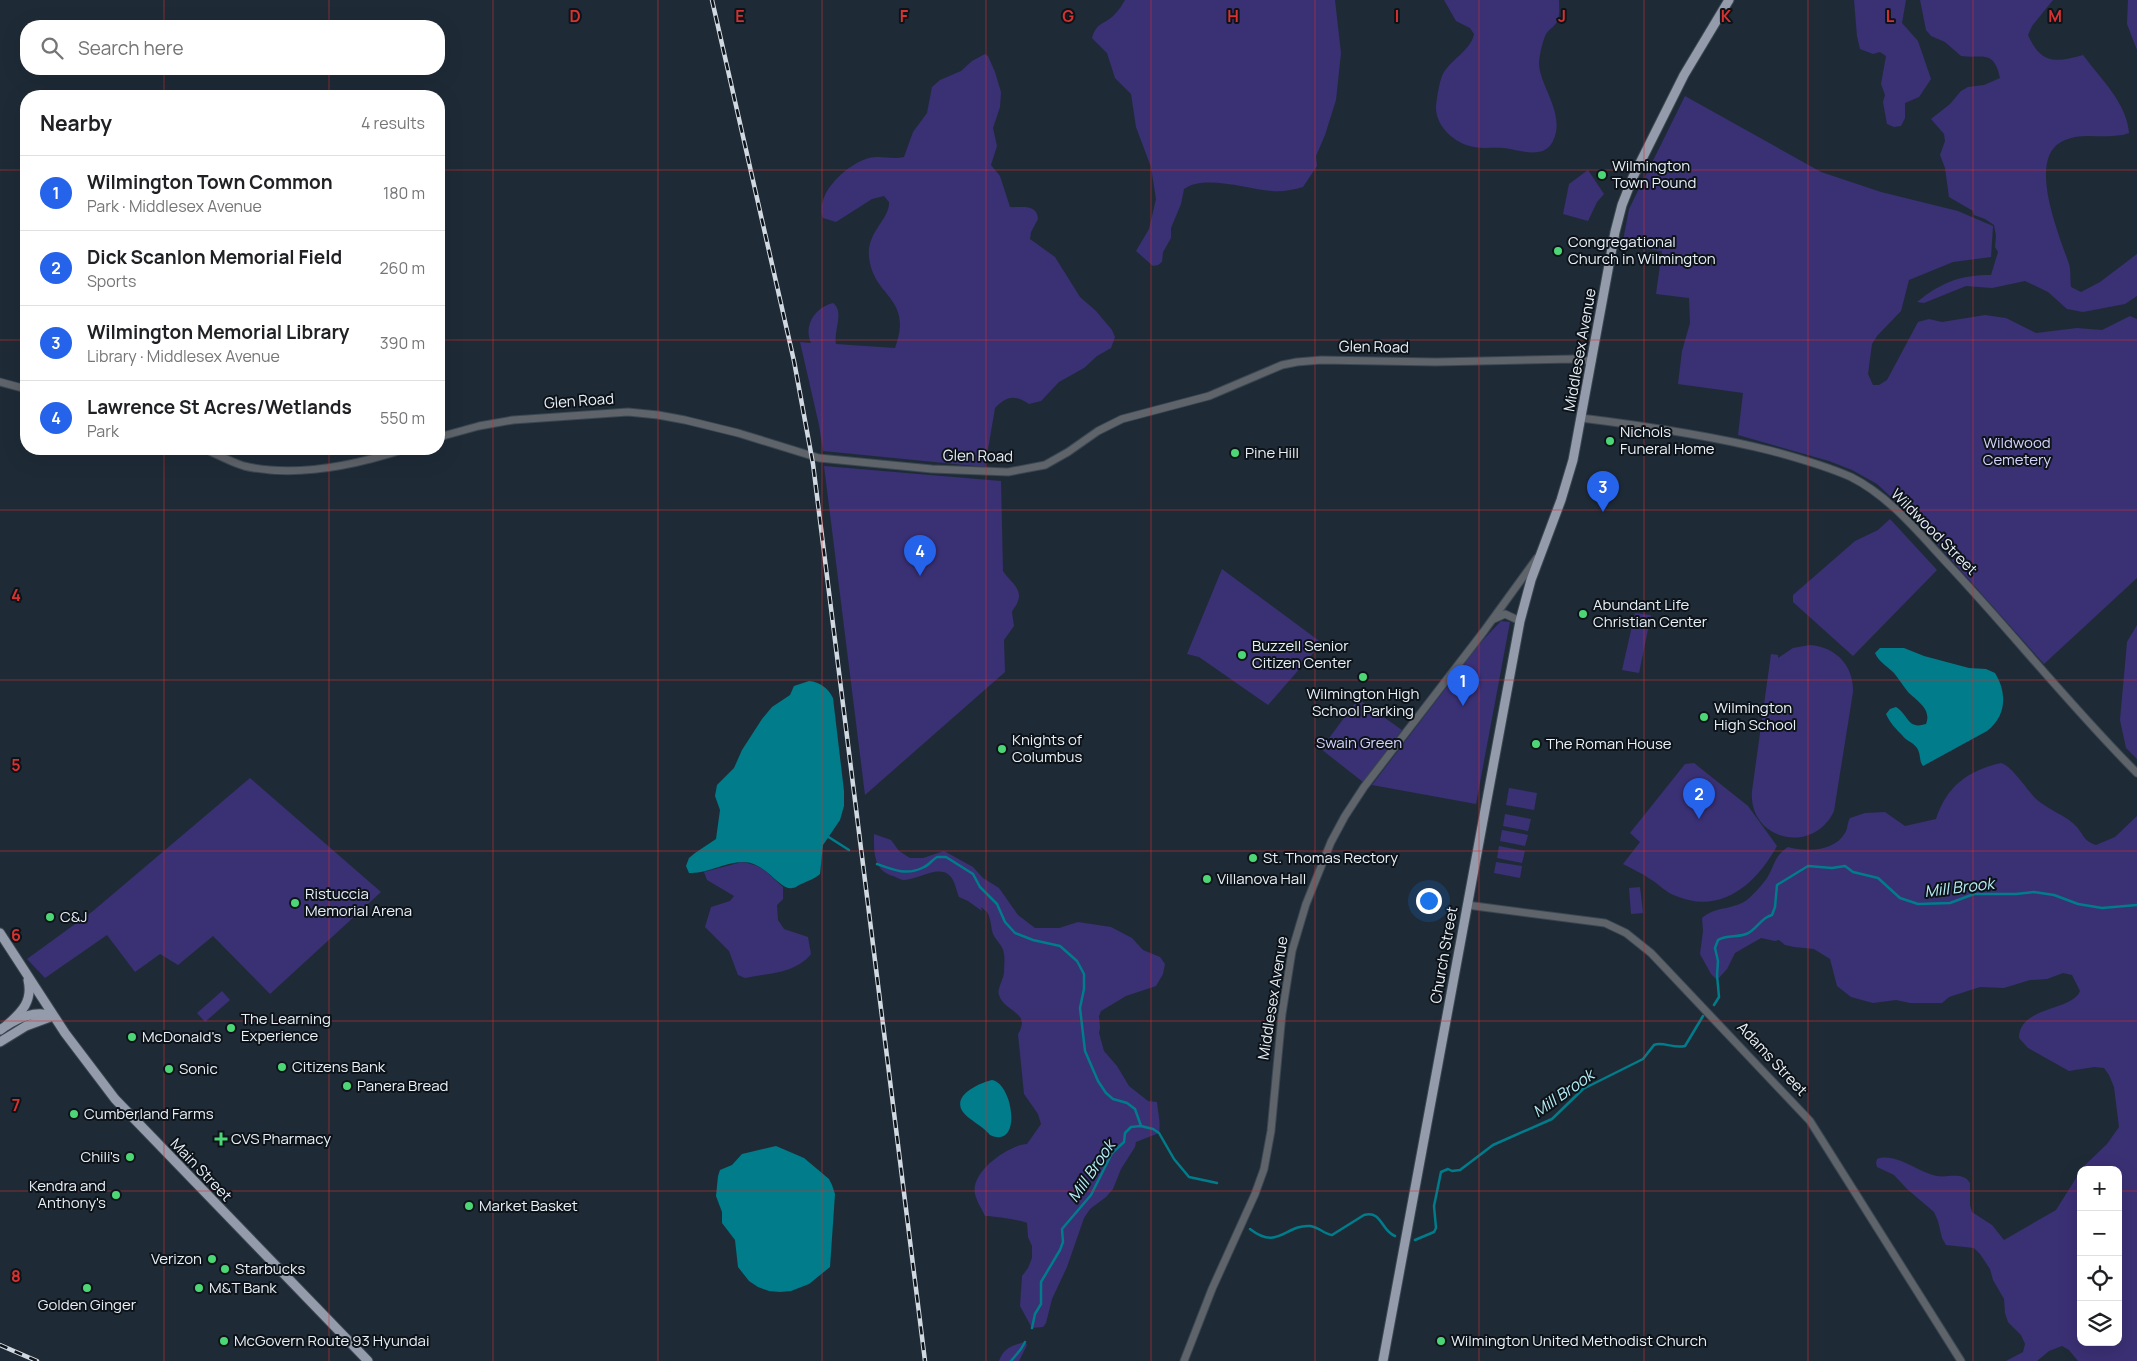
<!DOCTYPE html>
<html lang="en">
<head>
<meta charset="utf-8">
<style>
	:root { --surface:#fff; --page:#f2f2f2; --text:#202124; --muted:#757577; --line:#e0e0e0; --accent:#2563eb }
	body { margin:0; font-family:Manrope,sans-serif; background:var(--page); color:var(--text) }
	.controls { position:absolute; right:15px; bottom:15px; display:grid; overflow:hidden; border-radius:10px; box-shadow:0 5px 20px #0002 }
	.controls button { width:45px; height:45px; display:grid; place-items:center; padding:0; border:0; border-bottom:1px solid var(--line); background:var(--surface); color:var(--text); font:25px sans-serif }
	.you { position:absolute; left:1428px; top:900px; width:18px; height:18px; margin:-12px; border:4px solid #fff; border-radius:50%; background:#1a73e8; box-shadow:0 0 0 8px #1a73e833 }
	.badge { display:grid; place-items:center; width:32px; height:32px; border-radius:50%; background:var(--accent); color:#fff; font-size:16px; font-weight:700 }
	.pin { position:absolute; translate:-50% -41px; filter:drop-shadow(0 1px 2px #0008) }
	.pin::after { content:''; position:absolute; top:26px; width:18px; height:15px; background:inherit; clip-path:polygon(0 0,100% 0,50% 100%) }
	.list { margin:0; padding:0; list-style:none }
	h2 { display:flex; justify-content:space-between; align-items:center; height:65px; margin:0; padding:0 20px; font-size:21px }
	h2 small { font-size:16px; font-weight:400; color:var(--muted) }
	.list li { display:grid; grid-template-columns:32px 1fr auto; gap:15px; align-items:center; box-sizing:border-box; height:75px; padding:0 20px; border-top:1px solid var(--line) }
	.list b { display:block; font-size:19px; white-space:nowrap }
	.list p { margin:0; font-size:16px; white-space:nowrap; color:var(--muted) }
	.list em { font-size:16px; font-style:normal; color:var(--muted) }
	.icon { flex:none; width:28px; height:28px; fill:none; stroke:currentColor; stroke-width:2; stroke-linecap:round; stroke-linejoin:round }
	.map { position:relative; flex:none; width:2137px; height:1361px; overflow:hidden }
	.search { position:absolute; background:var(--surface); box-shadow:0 5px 20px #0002; left:20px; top:20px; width:425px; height:55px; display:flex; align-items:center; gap:12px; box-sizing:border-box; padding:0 18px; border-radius:20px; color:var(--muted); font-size:19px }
	.panel { position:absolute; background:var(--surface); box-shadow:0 5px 20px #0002; left:20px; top:90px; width:425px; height:365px; border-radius:20px }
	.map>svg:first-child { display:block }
	.green { fill:#3a3074; fill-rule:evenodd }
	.water { fill:#007c8a }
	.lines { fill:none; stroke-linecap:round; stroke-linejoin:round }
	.stream { stroke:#007c8a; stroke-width:2.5 }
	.minor-casing { stroke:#3a4752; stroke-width:9 }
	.major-casing { stroke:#3a4752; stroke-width:11 }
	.minor { stroke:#5f636a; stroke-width:7 }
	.major { stroke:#949baa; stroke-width:9 }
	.rail-casing { stroke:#d0d9e1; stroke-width:4.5 }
	.rail { stroke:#0d1318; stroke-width:2.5; stroke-dasharray:8; stroke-linecap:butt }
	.grid { fill:none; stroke:#d73232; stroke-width:1; stroke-opacity:0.55 }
	.poi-dot { fill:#4dd676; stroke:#0d1318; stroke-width:2 }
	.labels { text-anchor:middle; stroke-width:4; stroke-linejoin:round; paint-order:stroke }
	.poi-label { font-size:15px; fill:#e8f0f8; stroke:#0d1318; text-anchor:start }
	.street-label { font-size:15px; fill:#e8f0f8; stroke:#0d1318 }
	.park-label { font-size:15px; fill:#d5d4fe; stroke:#0d1318 }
	.water-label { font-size:16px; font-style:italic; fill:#b5edf6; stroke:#0d1318 }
	.grid-label { font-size:16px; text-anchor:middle; font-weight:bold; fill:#d73232; stroke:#0d1318; stroke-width:4; stroke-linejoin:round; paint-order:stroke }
</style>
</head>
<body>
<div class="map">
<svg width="2137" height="1361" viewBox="0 0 2137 1361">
	<rect width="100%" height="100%" fill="#1e2b37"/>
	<g class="green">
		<path d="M1125 0H1335L1341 53 1336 100 1325 135 1316 156 1317 166 1303 187C1293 190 1281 192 1272 191 1247 189 1204 174 1184 189L1181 204 1171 228V238L1163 252 1162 262 1158 265 1153 266 1136 251 1149 229 1156 199 1151 167 1136 127 1131 94 1115 78 1107 53 1092 38C1097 21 1105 25 1115 14 1119 10 1122 5 1125 0Z"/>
		<path d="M1444 0H1559C1559 6 1560 13 1558 19 1556 26 1550 28 1546 34 1543 40 1539 56 1539 64 1540 87 1566 114 1553 141 1544 160 1520 150 1504 148 1494 147 1484 149 1474 147 1455 144 1435 126 1436 106 1437 97 1439 84 1442 76 1449 60 1471 51 1474 34L1470 28 1456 21Z"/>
		<polygon points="1854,0 1906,0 1902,23 1918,41 1931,79 1919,97 1905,103 1905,118 1901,126 1894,127 1887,124 1883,102 1885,95 1881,84 1886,56 1880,52 1873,54 1860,49 1857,36"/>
		<path d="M1920 0H2053L2032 26 2028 35C2041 64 2055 63 2083 55 2100 78 2127 103 2129 133 2107 141 2082 130 2061 142 2027 161 2060 237 2069 264 2071 270 2070 280 2071 287L2081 292 2100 282 2137 254V296L2125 304 2083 312 2067 309 2048 292 2025 281 1992 288 1966 286 1924 303 1917 302C1942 282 1960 275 1991 275L1998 252 1995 247 1996 236 1994 225 1985 219 1974 215 1973 211 1949 197 1945 168 1940 155 1945 141 1944 134 1931 119 1950 104 1961 91 1968 87 1984 85 2000 78C1994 49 1982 59 1961 56L1945 42 1931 36 1926 30Z"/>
		<polygon points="2128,0 2137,0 2137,50 2127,24"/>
		<path d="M985 54 988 56 995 72 1001 92 1000 107 993 128 997 146 991 165 1000 176 1010 207C1020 208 1037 203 1038 219L1031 232 1030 239 1055 257 1080 297 1096 311 1112 330 1115 337 1111 348 1097 356 1084 368 1059 382 1041 401 1029 404C1016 395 1007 395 995 408L985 467 823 451 819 425 800 342 811 343C803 325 816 307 833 303 845 312 833 331 836 344L895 348C913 299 877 298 870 263 863 233 890 221 889 202L884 196 872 199 836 222 823 218C814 194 847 164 869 158 881 155 892 160 904 157L913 132 927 113 932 87 940 80 961 71 972 61Z"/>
		<polygon points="1685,96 1821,172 1881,192 1958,211 1993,226 1991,257 1953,262 1909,280 1901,311 1877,336 1872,344 1868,374 1873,385 1879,385 1887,380 1918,322 1929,319 1942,322 1985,315 2006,318 2036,333 2077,328 2102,330 2130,316 2137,319 2137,578 2044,664 1914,518 1877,484 1852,470 1829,461 1738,435 1743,393 1678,384 1682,351 1690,323 1689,298 1656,294 1662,251 1622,246 1629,209"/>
		<polygon points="1588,170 1604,194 1597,202 1588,221 1563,214 1569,184"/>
		<path d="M824 466 1001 481 1003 571C1008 580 1023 588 1018 601 1017 605 1014 607 1012 612L1014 626 1004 640 1005 672 865 795Z"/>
		<polygon points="1890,519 1937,570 1853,656 1793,602 1793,595 1855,541 1878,530"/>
		<polygon points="1222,569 1322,643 1268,705 1199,657 1187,654"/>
		<polygon points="1635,613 1651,615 1639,673 1622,670"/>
		<polygon points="1501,621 1510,622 1476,804 1372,785 1481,642"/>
		<polygon points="2137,625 2137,759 2126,748 2120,720 2127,642"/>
		<path d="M1810 645C1836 647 1854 666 1853 692L1834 811C1813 856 1748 840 1752 791L1771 654 1778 655V658L1793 648Z"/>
		<polygon points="1358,699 1402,730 1363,782 1321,749"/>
		<path d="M1694 763 1748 806 1777 846C1756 884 1721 915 1676 896 1666 893 1659 884 1650 879 1642 873 1632 869 1623 864L1640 842 1630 833 1685 764Z"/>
		<path d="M2001 763C2012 766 2027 790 2036 799 2048 810 2066 815 2077 827 2084 836 2084 841 2096 845L2115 837 2137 816V1361H2078L2069 1350 2062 1346 2049 1351 2037 1361H2006L2023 1352 2025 1344 2021 1335 2008 1322 2005 1313 2004 1299 1993 1280 1990 1269 1980 1254 1974 1248 1946 1245 1942 1238 1938 1221 1934 1212 1907 1189 1894 1175 1877 1167 1876 1163 1877 1159C1896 1152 1917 1172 1937 1176 1948 1178 1963 1171 1970 1183V1205L1972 1212 1992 1225 2004 1240 2056 1210 2083 1167 2107 1144 2119 1127 2114 1087 2109 1075 2104 1068 2094 1067 2069 1071 2028 1048 2019 1038C2019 1006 2073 1011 2080 991L2072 975 2063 973 2047 979 2030 980 2004 988 1980 987 1949 997 1942 1003H1910L1896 1000 1873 1003 1851 997 1837 986 1830 959 1814 949 1794 947 1785 945 1779 940 1775 941 1761 938 1735 953 1727 969 1717 980 1711 974 1700 954 1703 931 1702 918C1715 906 1735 910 1748 899 1754 894 1762 885 1767 878 1775 866 1773 857 1788 847 1806 852 1834 852 1845 833 1848 828 1847 823 1850 818L1865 813 1885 812 1905 826 1936 819C1947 786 1967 771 2001 763ZM2081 1170H2118V1342H2081Z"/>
		<polygon points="250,778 381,892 270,994 213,936 178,965 160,954 135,972 107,935 45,978 27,959 93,911"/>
		<polygon points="1509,788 1537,793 1534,810 1506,805"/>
		<polygon points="1505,814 1531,819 1528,831 1503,826"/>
		<polygon points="1502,830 1528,835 1525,846 1500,841"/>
		<path d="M874 834 891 840 899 851 910 858H923L944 851 973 867 983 878 999 888 1018 915 1035 928H1059L1078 922 1111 927 1132 938 1143 950 1160 957 1165 964 1163 974 1156 986 1126 996 1101 1011 1099 1016 1100 1028 1099 1033 1104 1051 1117 1066 1129 1086 1148 1101 1157 1102C1158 1114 1161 1122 1159 1133L1136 1142 1135 1147 1121 1169 1113 1189 1106 1197 1090 1209 1084 1218 1067 1267 1052 1299 1046 1323 1043 1327 1032 1328 1020 1306 1022 1276 1028 1268 1032 1258V1246L1028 1237 1027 1223C1023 1220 991 1216 985 1216 982 1209 977 1202 975 1194 970 1172 1008 1145 1027 1144L1041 1124 1038 1114 1024 1094 1018 1034C1032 1012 1004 1012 999 995 997 989 1003 980 1004 973 1004 967 1005 960 1004 954 1003 945 996 941 993 934 991 928 991 918 987 912 985 910 983 909 981 907L982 911 968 901 959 897C956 890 955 880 949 875 938 865 917 880 904 880 901 880 896 877 893 876 873 870 874 852 874 834Z"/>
		<polygon points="1499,846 1525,851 1522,863 1497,858"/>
		<path d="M742 862C765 866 767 873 783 887V899L777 905 778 920 784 929 808 937 811 954C795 974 768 973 745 978L738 975 729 951 705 927 711 907 730 901 734 896 707 880 704 872Z"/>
		<polygon points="1496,862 1522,866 1520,878 1494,873"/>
		<polygon points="1640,887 1643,913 1631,914 1629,888"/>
		<polygon points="222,991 230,1000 205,1022 197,1013"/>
		<path d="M1025 1342 1027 1345 1019 1361H999C1003 1348 1013 1345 1025 1342Z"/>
	</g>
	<g class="water">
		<path d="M1880 648H1904L1924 656 1969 668 1986 669 1995 673C2007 692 2007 716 1987 731L1923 766C1919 761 1921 754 1917 748 1913 742 1906 741 1902 735 1896 729 1890 723 1886 714L1890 709 1896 707C1909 715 1907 730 1926 724 1932 709 1917 701 1908 692 1903 686 1899 679 1894 673 1887 666 1879 662 1875 653Z"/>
		<path d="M809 681C820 682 828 688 833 698L844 791V806L840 820 823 845 820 874C813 880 807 881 799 885 797 886 795 888 792 888 780 891 766 862 743 862 724 862 708 874 689 873L686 866 689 858 695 853 716 839 720 810 715 796 717 785 734 768 742 750 762 719 772 707 790 695 794 686Z"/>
		<path d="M992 1080C1013 1083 1023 1150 990 1135 982 1125 970 1121 963 1112 951 1095 980 1083 992 1080Z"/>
		<polygon points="776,1146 804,1158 829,1179 832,1185 835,1194 830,1267 809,1284 791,1291 780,1292 769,1291 758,1287 749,1281 738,1267 735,1240 722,1223 722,1212 716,1196 718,1176 720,1170 732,1165 742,1154"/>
	</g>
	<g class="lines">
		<g class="stream">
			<polyline points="827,836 849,850"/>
			<path d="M877 864C893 870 908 876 924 867 929 865 932 860 937 857H946L973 874 980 887 997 904 1005 922 1015 933 1033 940 1060 946 1077 961 1084 974V989L1080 1008 1085 1051 1098 1081 1106 1093 1113 1099 1127 1103 1135 1109 1141 1126"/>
			<path d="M1714 1005 1719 997 1717 975 1718 961 1715 948 1718 940C1727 934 1737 938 1746 934 1757 930 1760 918 1772 915L1775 907 1777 885 1808 866 1832 868 1845 866 1853 872 1878 878 1900 898 1918 904 1950 903 1974 894H2016L2034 892 2054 895 2078 904 2102 908 2137 905"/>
			<path d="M1250 1229C1278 1251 1286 1224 1310 1226 1319 1227 1324 1234 1332 1235L1364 1215C1382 1210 1381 1231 1395 1236"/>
			<path d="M1415 1240 1434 1232 1436 1228 1434 1206 1441 1172 1448 1169 1452 1171 1460 1170 1493 1145 1552 1119 1583 1089 1643 1059 1654 1045C1663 1041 1672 1049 1685 1046L1703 1016"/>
			<polyline points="1032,1328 1035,1314 1041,1304 1041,1282 1060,1250 1063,1242 1062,1229 1091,1195 1112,1153 1124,1142 1125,1133 1131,1127 1141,1126 1153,1129 1159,1133 1174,1159 1189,1177 1217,1183"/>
			<polyline points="1011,1361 1021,1349 1025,1342"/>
		</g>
		<defs>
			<g id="minor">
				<polyline points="0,382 26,389"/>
				<path d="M1581 418C1646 426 1709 435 1772 451 1798 458 1826 466 1851 477 1889 496 1918 532 1946 562 2011 631 2070 706 2137 773"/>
				<polyline points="439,437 479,426 513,420 628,412 658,415 685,420 738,433 819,458 932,469 1008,472 1045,465 1068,452 1098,431 1122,419 1209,396 1282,365 1297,362 1321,360 1436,362 1573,359 1592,361"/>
				<path d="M205 449C218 455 231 462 244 466 295 478 356 465 405 449"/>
				<polyline points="1494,619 1505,614 1520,621"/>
				<polyline points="1467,905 1605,923 1626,933 1651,953 1810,1121 1961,1361"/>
				<polyline points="1184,1361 1212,1289 1255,1194 1264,1169 1271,1131 1282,1014 1292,951 1306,904 1331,842 1345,816 1364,787 1484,631 1537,558"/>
			</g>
			<g id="major">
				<polyline points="0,933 65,1033 115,1099 368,1361"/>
				<path d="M7 1025C22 1012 33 1001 28 980"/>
				<path d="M0 1030C15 1019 34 1009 53 1016"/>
				<polyline points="0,1042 26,1026 53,1016"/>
				<polyline points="1383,1361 1520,621 1531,580 1561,500 1573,460 1615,232 1622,205 1633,177 1684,75 1729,0"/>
			</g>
		</defs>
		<use href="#minor" class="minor-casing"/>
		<use href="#major" class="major-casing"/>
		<use href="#minor" class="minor"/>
		<use href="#major" class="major"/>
		<defs>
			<g id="rail">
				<polyline points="712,0 794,361 813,464 925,1361"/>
				<polyline points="0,1345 37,1361"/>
			</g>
		</defs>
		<use href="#rail" class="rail-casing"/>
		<use href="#rail" class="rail"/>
	</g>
	<path class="grid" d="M164 0V26M329 0V26M493 0V1361M658 0V1361M822 0V1361M986 0V1361M1151 0V1361M1315 0V1361M1479 0V1361M1644 0V1361M1808 0V1361M1973 0V1361M164 69V96M329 69V96M0 170H26M439 170H2137M0 340H26M439 340H2137M164 449V1361M329 449V1361M0 510H2137M0 680H2137M0 851H2137M0 1021H2137M0 1191H2081M2118 1191H2137"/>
	<g class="poi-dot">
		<circle cx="1602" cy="175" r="5"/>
		<circle cx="1558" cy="251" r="5"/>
		<circle cx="1610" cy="441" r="5"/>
		<circle cx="1235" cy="453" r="5"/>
		<circle cx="1583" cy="614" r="5"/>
		<circle cx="1242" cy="655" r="5"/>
		<circle cx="1363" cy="677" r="5"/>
		<circle cx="1704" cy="717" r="5"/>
		<circle cx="1536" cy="744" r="5"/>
		<circle cx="1002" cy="749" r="5"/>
		<circle cx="1253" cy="858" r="5"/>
		<circle cx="1207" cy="879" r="5"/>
		<circle cx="295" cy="903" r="5"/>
		<circle cx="50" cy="917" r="5"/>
		<circle cx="231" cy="1028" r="5"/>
		<circle cx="132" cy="1037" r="5"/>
		<circle cx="282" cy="1067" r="5"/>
		<circle cx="169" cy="1069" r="5"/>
		<circle cx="347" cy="1086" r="5"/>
		<circle cx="74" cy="1114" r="5"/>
		<path d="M218.5 1131.5h5v5h5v5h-5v5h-5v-5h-5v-5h5z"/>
		<circle cx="130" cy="1157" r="5"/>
		<circle cx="116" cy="1195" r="5"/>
		<circle cx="469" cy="1206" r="5"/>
		<circle cx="212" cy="1259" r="5"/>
		<circle cx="225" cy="1269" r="5"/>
		<circle cx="87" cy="1288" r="5"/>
		<circle cx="199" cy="1288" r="5"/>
		<circle cx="224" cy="1341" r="5"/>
		<circle cx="1441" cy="1341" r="5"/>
	</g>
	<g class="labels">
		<g class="poi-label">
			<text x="1612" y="171">Wilmington<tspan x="1612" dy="17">Town Pound</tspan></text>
			<text x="1568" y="247">Congregational<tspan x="1568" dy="17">Church in Wilmington</tspan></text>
			<text x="1620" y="437">Nichols<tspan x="1620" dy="17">Funeral Home</tspan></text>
			<text x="1245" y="458">Pine Hill</text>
			<text x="1593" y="610">Abundant Life<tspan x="1593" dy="17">Christian Center</tspan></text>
			<text x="1252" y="651">Buzzell Senior<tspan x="1252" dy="17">Citizen Center</tspan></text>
			<text x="1363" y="699" text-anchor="middle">Wilmington High<tspan x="1363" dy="17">School Parking</tspan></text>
			<text x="1714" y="713">Wilmington<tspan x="1714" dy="17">High School</tspan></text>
			<text x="1012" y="745">Knights of<tspan x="1012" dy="17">Columbus</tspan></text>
			<text x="1546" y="749">The Roman House</text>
			<text x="1263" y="863">St. Thomas Rectory</text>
			<text x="1217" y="884">Villanova Hall</text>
			<text x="305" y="899">Ristuccia<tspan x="305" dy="17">Memorial Arena</tspan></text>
			<text x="60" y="922">C&amp;J</text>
			<text x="241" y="1024">The Learning<tspan x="241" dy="17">Experience</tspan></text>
			<text x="142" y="1042">McDonald's</text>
			<text x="292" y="1072">Citizens Bank</text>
			<text x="179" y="1074">Sonic</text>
			<text x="357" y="1091">Panera Bread</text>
			<text x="84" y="1119">Cumberland Farms</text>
			<text x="231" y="1144">CVS Pharmacy</text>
			<text x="120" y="1162" text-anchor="end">Chili's</text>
			<text x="106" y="1191" text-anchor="end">Kendra and<tspan x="106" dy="17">Anthony's</tspan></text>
			<text x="479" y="1211">Market Basket</text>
			<text x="202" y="1264" text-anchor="end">Verizon</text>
			<text x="235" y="1274">Starbucks</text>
			<text x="209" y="1293">M&amp;T Bank</text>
			<text x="87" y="1310" text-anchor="middle">Golden Ginger</text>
			<text x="234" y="1346">McGovern Route 93 Hyundai</text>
			<text x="1451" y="1346">Wilmington United Methodist Church</text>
		</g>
		<g class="street-label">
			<text transform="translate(1374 347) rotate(1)" y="5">Glen Road</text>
			<text transform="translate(1580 350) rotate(-80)" y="5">Middlesex Avenue</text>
			<text transform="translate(579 401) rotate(-4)" y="5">Glen Road</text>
			<text transform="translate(978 456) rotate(1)" y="5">Glen Road</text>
			<text transform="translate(1934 532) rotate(45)" y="5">Wildwood Street</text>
			<text transform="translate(1444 955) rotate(-80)" y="5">Church Street</text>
			<text transform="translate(1273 998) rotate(-81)" y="5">Middlesex Avenue</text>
			<text transform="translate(1772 1059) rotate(47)" y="5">Adams Street</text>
			<text transform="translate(201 1170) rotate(46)" y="5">Main Street</text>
		</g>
		<g class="park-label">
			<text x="2017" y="448">Wildwood<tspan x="2017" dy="17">Cemetery</tspan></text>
			<text x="1359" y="748">Swain Green</text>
		</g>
		<g class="water-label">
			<text transform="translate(1959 887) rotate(-7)" y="6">Mill Brook</text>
			<text transform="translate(1563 1093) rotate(-35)" y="6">Mill Brook</text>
			<text transform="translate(1091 1171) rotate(-56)" y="6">Mill Brook</text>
		</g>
	</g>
	<g class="grid-label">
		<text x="575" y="22">D</text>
		<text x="740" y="22">E</text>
		<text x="904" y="22">F</text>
		<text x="1068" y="22">G</text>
		<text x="1233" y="22">H</text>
		<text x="1397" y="22">I</text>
		<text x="1562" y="22">J</text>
		<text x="1726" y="22">K</text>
		<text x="1890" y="22">L</text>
		<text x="2055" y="22">M</text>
		<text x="16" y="601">4</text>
		<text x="16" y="771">5</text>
		<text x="16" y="941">6</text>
		<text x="16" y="1111">7</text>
		<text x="16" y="1282">8</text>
	</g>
</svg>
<div class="controls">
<button>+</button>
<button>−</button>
<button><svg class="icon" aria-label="locate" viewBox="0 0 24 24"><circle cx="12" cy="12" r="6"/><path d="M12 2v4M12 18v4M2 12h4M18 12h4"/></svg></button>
<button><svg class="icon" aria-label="layers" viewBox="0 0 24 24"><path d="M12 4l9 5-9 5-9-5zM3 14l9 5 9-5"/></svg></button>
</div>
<div class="you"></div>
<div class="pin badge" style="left:1463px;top:706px">1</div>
<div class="pin badge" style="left:1699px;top:819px">2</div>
<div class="pin badge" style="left:1603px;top:512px">3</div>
<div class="pin badge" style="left:920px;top:576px">4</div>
<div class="search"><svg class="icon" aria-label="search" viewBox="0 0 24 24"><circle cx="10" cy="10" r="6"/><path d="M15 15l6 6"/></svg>Search here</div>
<section class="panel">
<h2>Nearby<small>4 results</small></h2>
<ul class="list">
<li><span class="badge">1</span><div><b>Wilmington Town Common</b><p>Park · Middlesex Avenue</p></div><em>180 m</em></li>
<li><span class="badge">2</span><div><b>Dick Scanlon Memorial Field</b><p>Sports</p></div><em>260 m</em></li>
<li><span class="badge">3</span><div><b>Wilmington Memorial Library</b><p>Library · Middlesex Avenue</p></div><em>390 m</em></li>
<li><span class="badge">4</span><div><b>Lawrence St Acres/Wetlands</b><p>Park</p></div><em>550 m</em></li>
</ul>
</section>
</div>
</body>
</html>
